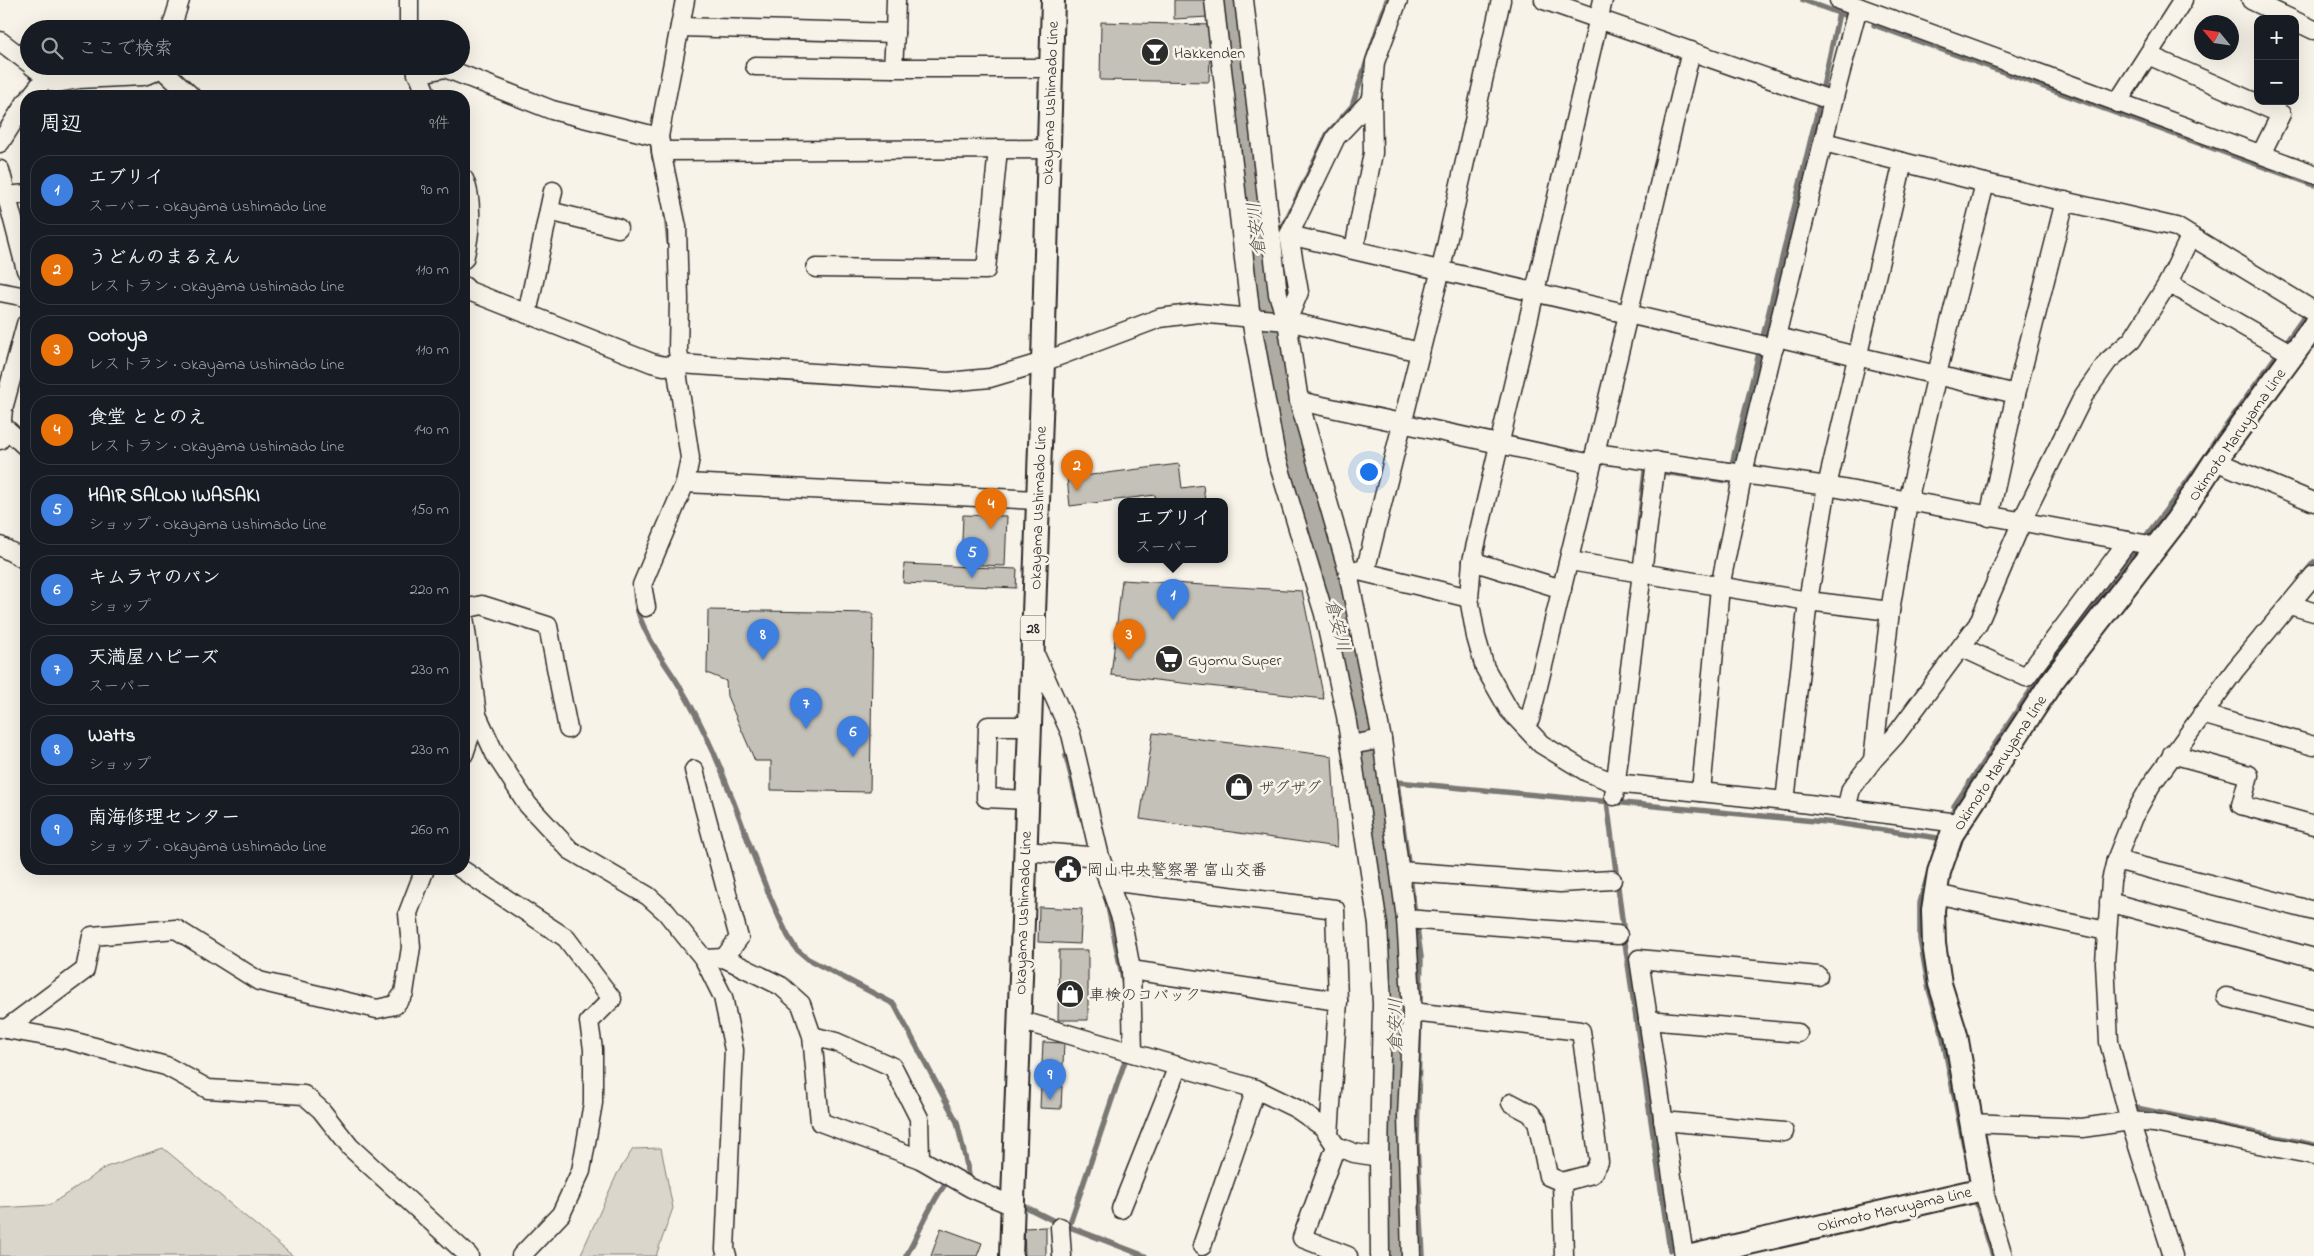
<!DOCTYPE html>
<html lang="ja">
<head>
<meta charset="utf-8">
<style>
	:root { --surface:#171b24; --page:#242831; --text:#f1f3f6; --muted:#9ea1a6; --line:#363941; --accent:#0b8043 }
	body { margin:0; font-family:"Indie Flower","Klee One",sans-serif; background:var(--page); color:var(--text) }
	.controls { position:absolute; right:15px; top:15px; display:grid; overflow:hidden; border-radius:10px; box-shadow:0 5px 20px #0002 }
	.controls button { width:45px; height:45px; display:grid; place-items:center; padding:0; border:0; border-bottom:1px solid var(--line); background:var(--surface); color:var(--text); font:25px sans-serif }
	.compass { position:absolute; left:2194px; top:15px; width:45px; height:45px; border-radius:50%; background:var(--surface); box-shadow:0 5px 20px #0002; rotate:299deg }
	.you { position:absolute; left:1368px; top:471px; width:18px; height:18px; margin:-12px; border:4px solid #fff; border-radius:50%; background:#1a73e8; box-shadow:0 0 0 8px #1a73e833 }
	.badge { display:grid; place-items:center; width:32px; height:32px; border-radius:50%; background:var(--accent); color:#fff; font-size:16px; font-weight:700 }
	.pin { position:absolute; translate:-50% -41px; filter:drop-shadow(0 1px 2px #0008) }
	.pin::after { content:''; position:absolute; top:26px; width:18px; height:15px; background:inherit; clip-path:polygon(0 0,100% 0,50% 100%) }
	.popup { position:absolute; left:1118px; top:498px; width:110px; height:65px; box-sizing:border-box; display:grid; place-content:center; border-radius:10px; background:var(--surface); filter:drop-shadow(0 1px 4px #0005); font-size:16px; white-space:nowrap; color:var(--muted) }
	.popup b { font-size:19px; color:var(--text) }
	.popup::after { content:''; position:absolute; left:50%; top:100%; margin-left:-10px; border:10px solid transparent; border-top-color:var(--surface) }
	.list { margin:0; padding:0; list-style:none }
	h2 { display:flex; justify-content:space-between; align-items:center; height:65px; margin:0; padding:0 20px; font-size:21px }
	h2 small { font-size:16px; font-weight:400; color:var(--muted) }
	.list li { display:grid; grid-template-columns:32px 1fr auto; gap:15px; align-items:center; box-sizing:border-box; height:70px; margin:0 10px 10px; padding:0 10px; border:1px solid var(--line); border-radius:20px }
	.list b { display:block; font-size:19px; white-space:nowrap }
	.list p { margin:0; font-size:16px; white-space:nowrap; color:var(--muted) }
	.list em { font-size:16px; font-style:normal; color:var(--muted) }
	.icon { flex:none; width:28px; height:28px; fill:none; stroke:currentColor; stroke-width:2; stroke-linecap:round; stroke-linejoin:round }
	.map { position:relative; flex:none; width:2314px; height:1256px; overflow:hidden }
	.search { position:absolute; background:var(--surface); box-shadow:0 5px 20px #0002; left:20px; top:20px; width:450px; height:55px; display:flex; align-items:center; gap:12px; box-sizing:border-box; padding:0 18px; border-radius:28px; color:var(--muted); font-size:19px }
	.panel { position:absolute; background:var(--surface); box-shadow:0 5px 20px #0002; left:20px; top:90px; width:450px; height:785px; border-radius:20px }
	.map>svg:first-child { display:block }
	.green { fill:#dad6cc; stroke:#82807c }
	.lines { fill:none; stroke-linecap:round; stroke-linejoin:round }
	.stream { stroke:#7a7874; stroke-width:5.5 }
	.river { stroke:#afaca4; stroke-width:32 }
	.building { fill:#c4c1b9; stroke:#2b2b2b }
	.minor-casing { stroke:#2b2b2b; stroke-width:21 }
	.major-casing { stroke:#2b2b2b; stroke-width:26 }
	.minor { stroke:#f7f3e8; stroke-width:18 }
	.major { stroke:#f7f3e8; stroke-width:22 }
	.labels { text-anchor:middle; stroke-width:5; stroke-linejoin:round; paint-order:stroke }
	.shield { fill:#f7f3e8; stroke:#686764; stroke-width:1 }
	.shield-label { font-size:15px; font-weight:bold; fill:#2b2b2b }
	.poi-label { font-size:16px; fill:#2b2b2b; stroke:#f7f3e8; text-anchor:start }
	.street-label { font-size:16px; fill:#2b2b2b; stroke:#f7f3e8 }
	.water-label { font-size:18px; font-style:italic; fill:#53524f; stroke:#f7f3e8 }
</style>
</head>
<body>
<div class="map">
<svg width="2314" height="1256" viewBox="0 0 2314 1256">
	<rect width="100%" height="100%" fill="#f7f3e8"/>
	<filter id="ink" filterUnits="userSpaceOnUse"><feTurbulence type="fractalNoise" baseFrequency=".02" numOctaves="2"/><feDisplacementMap in="SourceGraphic" scale="10" xChannelSelector="R" yChannelSelector="G"/><feConvolveMatrix kernelMatrix="1 2 1 2 8 2 1 2 1" color-interpolation-filters="sRGB"/></filter>
	<g filter="url(#ink)">
		<g class="green">
			<polygon points="163,1148 293,1256 0,1256 0,1208 50,1205 106,1167"/>
			<polygon points="661,1148 673,1208 656,1256 580,1256 617,1174 633,1149"/>
		</g>
		<g class="lines">
			<g class="stream">
				<polyline points="1803,0 1844,15"/>
				<polyline points="1874,25 2314,185"/>
				<polyline points="652,139 654,159"/>
				<polyline points="666,215 669,243"/>
				<polyline points="1282,287 1288,287 1280,233 1328,133 1352,106 1387,0"/>
				<polyline points="1263,290 1272,289"/>
				<polyline points="2211,447 2309,310"/>
				<polyline points="1638,533 1645,471 1648,470 1728,481 1817,114 1839,13"/>
				<polyline points="2305,573 2314,562"/>
				<path d="M636 586C630 616 661 657 677 682 728 763 746 852 788 936L796 949 808 959 894 1004 957 1122 970 1179 975 1182"/>
				<polyline points="1066,756 1082,819"/>
				<polyline points="1607,801 1626,950 1670,1250"/>
				<polyline points="1954,806 2057,651 2173,501 2205,457"/>
				<polyline points="1929,871 1920,903 1920,939 1929,990 1941,1029 1965,1151"/>
				<polyline points="1108,907 1124,984"/>
				<polyline points="2132,1107 2314,1145"/>
				<polyline points="1976,1201 1993,1256"/>
				<polyline points="1024,1206 1054,1221 1145,1256"/>
				<polyline points="1069,1226 1127,1055"/>
				<path d="M906 1256C920 1232 929 1205 946 1183"/>
				<polyline points="1423,1256 1417,1146 1421,957 1397,782 1836,823 1938,838"/>
			</g>
			<polyline class="river" points="1231,0 1259,247 1264,307 1291,444 1364,728 1386,887 1396,1006 1393,1142 1397,1256"/>
		</g>
		<g class="building">
			<polygon points="1174,0 1208,0 1208,17 1174,19"/>
			<polygon points="1101,22 1211,25 1209,82 1100,80"/>
			<polygon points="1179,464 1182,488 1203,485 1205,501 1156,501 1155,495 1070,506 1067,478"/>
			<polygon points="963,515 1007,516 1005,566 961,564"/>
			<polygon points="904,564 1017,569 1016,588 903,583"/>
			<polygon points="1122,580 1302,591 1324,699 1111,675"/>
			<polygon points="708,610 873,613 870,792 771,790 771,761 755,761 727,696 726,681 707,673"/>
			<polygon points="1153,733 1332,756 1337,847 1140,819"/>
			<polygon points="1039,907 1082,909 1080,944 1038,942"/>
			<polygon points="1059,950 1088,950 1088,1020 1058,1020"/>
			<polygon points="1043,1042 1064,1043 1061,1109 1040,1108"/>
			<polygon points="1046,1227 1046,1256 1025,1256 1024,1228"/>
			<polygon points="941,1228 982,1243 977,1256 931,1256"/>
		</g>
		<g class="lines">
			<defs>
				<g id="minor">
					<polyline points="1214,0 1251,319 1276,456 1324,614 1346,716 1378,925 1382,1004 1379,1157 1380,1256"/>
					<polyline points="1244,0 1278,294 1287,321 1299,401 1347,568 1382,739 1406,919 1412,1012 1407,1116 1411,1256"/>
					<polyline points="1544,0 1833,101"/>
					<polyline points="1603,0 1472,561 1469,598 1476,637 1485,668 1509,710 1541,744 1587,772 1615,783 1785,801 1958,823"/>
					<polyline points="1839,0 2314,174"/>
					<polyline points="2251,0 2291,19"/>
					<polyline points="2295,21 2314,30"/>
					<polyline points="680,27 895,33 893,68 1051,68"/>
					<polyline points="171,29 180,0"/>
					<polyline points="409,29 409,0"/>
					<polyline points="895,33 896,0"/>
					<polyline points="0,41 29,63"/>
					<polyline points="2148,55 2281,114 2261,154"/>
					<polyline points="32,66 55,83 79,79 143,76 152,73 159,67"/>
					<polyline points="159,66 191,96"/>
					<polyline points="415,66 427,96"/>
					<polyline points="755,66 893,68"/>
					<polyline points="417,74 445,68 552,110 659,137"/>
					<polyline points="31,96 46,77"/>
					<polyline points="2117,103 2183,0"/>
					<polyline points="1824,142 1985,183 2176,227 2314,311"/>
					<polyline points="0,143 26,102"/>
					<polyline points="661,148 659,137 664,109 685,0"/>
					<polyline points="0,170 26,270"/>
					<path d="M464 179C474 201 470 236 464 259"/>
					<polyline points="7,196 26,194"/>
					<polyline points="549,211 618,228"/>
					<polyline points="1289,235 1774,348"/>
					<polyline points="1354,249 1373,153 1372,99"/>
					<polyline points="816,268 986,270 998,149"/>
					<polyline points="2168,283 2292,354"/>
					<polyline points="464,286 469,291 652,363 664,366 680,364 948,382 990,378 1043,362 1160,318 1198,313 1287,321 1420,352"/>
					<polyline points="0,292 26,297"/>
					<polyline points="527,314 553,191"/>
					<polyline points="1287,321 1299,292 1289,235 1336,137 1372,99 1375,62 1398,0"/>
					<polyline points="1777,337 2016,394"/>
					<polyline points="680,364 678,351 679,299 677,227 661,151 1048,149"/>
					<polyline points="1299,401 1592,464 1595,453 1827,486 2128,541 2144,544 2152,550"/>
					<polyline points="1,424 26,447"/>
					<polyline points="0,440 3,409 26,324"/>
					<polyline points="1595,453 1691,51"/>
					<polyline points="2215,461 2314,502"/>
					<polyline points="685,483 1038,500"/>
					<polyline points="1989,517 2016,394 2065,201"/>
					<polyline points="0,546 26,560"/>
					<polyline points="1472,561 1562,589"/>
					<polyline points="1570,561 1808,601 1890,611"/>
					<polyline points="1355,570 1469,598"/>
					<polyline points="1365,572 1441,269 1501,0"/>
					<polyline points="2290,605 2314,612"/>
					<polyline points="646,607 642,585 685,483 690,458 676,365"/>
					<polyline points="464,609 482,605 548,626 568,729"/>
					<polyline points="464,616 477,715 495,754 528,805 570,850 648,896 666,912 704,959 723,997 734,1050 725,1249 727,1256"/>
					<polyline points="1961,647 2026,677 2128,541"/>
					<polyline points="1034,652 1071,734 1100,857 1122,921 1131,970 1133,1053"/>
					<polyline points="2202,714 2314,746"/>
					<polyline points="1524,726 1530,719 1592,464"/>
					<polyline points="1351,745 1382,739"/>
					<polyline points="464,754 477,715"/>
					<polyline points="2172,754 2249,775 2241,805 2314,825"/>
					<polyline points="1873,760 1895,736 1978,624 2026,512 2084,395 2108,361 2132,340 2168,283 2190,237"/>
					<polyline points="694,770 739,938 724,958"/>
					<polyline points="1701,792 1720,587 1743,473 1833,101 1858,7"/>
					<polyline points="1614,796 1656,461"/>
					<polyline points="1027,800 986,798 988,726 1029,726"/>
					<polyline points="1785,801 1808,601 1827,486 1903,162"/>
					<polyline points="1846,809 1851,789 1873,760 1890,611 1908,502 1937,374 1985,183"/>
					<polyline points="1025,851 1100,857"/>
					<polyline points="2116,860 2314,911"/>
					<polyline points="461,869 566,938 612,999 589,1022 593,1049 593,1103 581,1171 561,1214 521,1256"/>
					<polyline points="1400,871 1560,883 1612,880"/>
					<polyline points="1108,881 1335,909 1338,1001 1329,1135"/>
					<polyline points="1936,894 2106,931"/>
					<polyline points="2109,902 2314,958"/>
					<polyline points="1406,919 1618,935"/>
					<polyline points="704,959 724,958 781,986 801,1004 812,1036 820,1122 920,1159 971,1188 1013,1206"/>
					<polyline points="1131,970 1338,1001"/>
					<polyline points="2226,997 2314,1020"/>
					<polyline points="1412,1012 1581,1031 1599,1162 1592,1174 1562,1182 1564,1256"/>
					<polyline points="1019,1020 1256,1089 1297,1109 1323,1127 1336,1146 1302,1238 1348,1256"/>
					<polyline points="1648,1020 1798,1033"/>
					<polyline points="0,1028 68,1040 166,1066 208,1089 304,1095 321,1110 350,1147 469,1256"/>
					<polyline points="6,1029 85,970 92,936 176,929 259,981 377,1009 395,1005 404,993 411,947 408,913 425,869"/>
					<polyline points="812,1036 836,1042 893,1067 919,1118 920,1159"/>
					<polyline points="1511,1103 1530,1113 1537,1121 1548,1176 1562,1182"/>
					<polyline points="1663,1121 1784,1132"/>
					<polyline points="1971,1123 2082,1128 2130,1121 2154,1123 2314,1155"/>
					<polyline points="1336,1146 1354,1153 1379,1157"/>
					<polyline points="1983,1189 2003,1256"/>
					<polyline points="1121,1209 1178,1066"/>
					<polyline points="1060,1227 1062,1256"/>
					<polyline points="1202,1246 1256,1089"/>
					<polyline points="1684,1256 1639,959 1818,976"/>
					<polyline points="2173,1256 2130,1121 2109,1042 2105,962 2111,881 2116,860 2133,817 2151,785 2235,670 2314,575"/>
				</g>
				<g id="major">
					<polyline points="1011,1256 1043,362 1053,0"/>
					<polyline points="1692,1256 1983,1189 1956,1035 1940,984 1934,944 1933,910 1939,872 1952,834 2053,680 2177,520 2215,461 2314,326"/>
				</g>
			</defs>
			<use href="#minor" class="minor-casing"/>
			<use href="#major" class="major-casing"/>
			<use href="#minor" class="minor"/>
			<use href="#major" class="major"/>
		</g>
	</g>
	<defs>
		<symbol id="bar-disc" viewBox="-11 -11 22 22"><circle r="9.5" fill="#2b2b2b" stroke="#f7f3e8"/><path d="M-6-5H6L.8 .8V4.5H3.5V6h-7V4.5H-.8V.8Z" fill="#fff"/></symbol>
		<symbol id="supermarket-disc" viewBox="-11 -11 22 22"><circle r="9.5" fill="#2b2b2b" stroke="#f7f3e8"/><path d="M-6-5.5h2.5l.6 2H6L4.5 2H-2.5L-4.4-4H-6ZM-1.5 3.2a1.3 1.3 0 1 0 .1 0ZM3 3.2a1.3 1.3 0 1 0 .1 0Z" fill="#fff"/></symbol>
		<symbol id="shop-disc" viewBox="-11 -11 22 22"><circle r="9.5" fill="#2b2b2b" stroke="#f7f3e8"/><path d="M-5-2.5h2.3a2.7 3.5 0 0 1 5.4 0H5L5.5 6h-11ZM-1.5-2.5h3a1.5 2.3 0 0 0-3 0Z" fill="#fff"/></symbol>
		<symbol id="civic-disc" viewBox="-11 -11 22 22"><circle r="9.5" fill="#2b2b2b" stroke="#f7f3e8"/><path d="M-.6-6.5H3V-4.5H.6V-3L4-1V1h2V6H-6V1h2V-1L-.6-3ZM-1.2 2.5V6h2.4V2.5Z" fill="#fff"/></symbol>
	</defs>
	<g fill-rule="evenodd">
		<use href="#bar-disc" x="1139" y="36" width="32" height="32"/>
		<use href="#supermarket-disc" x="1153" y="643" width="32" height="32"/>
		<use href="#shop-disc" x="1223" y="771" width="32" height="32"/>
		<use href="#civic-disc" x="1052" y="853" width="32" height="32"/>
		<use href="#shop-disc" x="1054" y="978" width="32" height="32"/>
	</g>
	<g class="labels">
		<rect class="shield" x="1020.5" y="615.5" width="25" height="25" rx="4"/>
		<g class="shield-label">
			<text x="1033" y="633">28</text>
		</g>
		<g class="poi-label">
			<text x="1174" y="58">Hakkenden</text>
			<text x="1188" y="665">Gyomu Super</text>
			<text x="1258" y="793">ザグザグ</text>
			<text x="1087" y="875">岡山中央警察署 富山交番</text>
			<text x="1089" y="1000">車検のコバック</text>
		</g>
		<g class="street-label">
			<text transform="translate(1049 103) rotate(-88)" y="6">Okayama Ushimado Line</text>
			<text transform="translate(2236 434) rotate(-55)" y="6">Okimoto Maruyama Line</text>
			<text transform="translate(1037 508) rotate(-88)" y="6">Okayama Ushimado Line</text>
			<text transform="translate(1999 762) rotate(-57)" y="6">Okimoto Maruyama Line</text>
			<text transform="translate(1022 913) rotate(-88)" y="6">Okayama Ushimado Line</text>
			<text transform="translate(1894 1208) rotate(-13)" y="6">Okimoto Maruyama Line</text>
		</g>
		<g class="water-label">
			<text transform="translate(1256 229) rotate(-96)" y="6">倉安川</text>
			<text transform="translate(1338 625) rotate(76)" y="6">倉安川</text>
			<text transform="translate(1395 1025) rotate(-90)" y="6">倉安川</text>
		</g>
	</g>
</svg>
<div class="controls">
<button>+</button>
<button>−</button>
</div>
<svg class="compass" viewBox="-18 -18 36 36"><path d="M0-13l5 13h-10z" fill="#e53935"/><path d="M0 13l5-13h-10z" fill="#9ea1a6"/></svg>
<div class="you"></div>
<div class="pin badge" style="left:1173px;top:620px;background:#3f7fe0">1</div>
<div class="popup"><b>エブリイ</b>スーパー</div>
<div class="pin badge" style="left:1077px;top:491px;background:#e8710a">2</div>
<div class="pin badge" style="left:1129px;top:660px;background:#e8710a">3</div>
<div class="pin badge" style="left:991px;top:529px;background:#e8710a">4</div>
<div class="pin badge" style="left:972px;top:578px;background:#3f7fe0">5</div>
<div class="pin badge" style="left:853px;top:757px;background:#3f7fe0">6</div>
<div class="pin badge" style="left:806px;top:729px;background:#3f7fe0">7</div>
<div class="pin badge" style="left:763px;top:660px;background:#3f7fe0">8</div>
<div class="pin badge" style="left:1050px;top:1100px;background:#3f7fe0">9</div>
<div class="search"><svg class="icon" aria-label="search" viewBox="0 0 24 24"><circle cx="10" cy="10" r="6"/><path d="M15 15l6 6"/></svg>ここで検索</div>
<section class="panel">
<h2>周辺<small>9件</small></h2>
<ul class="list">
<li><span class="badge" style="background:#3f7fe0">1</span><div><b>エブリイ</b><p>スーパー · Okayama Ushimado Line</p></div><em>90 m</em></li>
<li><span class="badge" style="background:#e8710a">2</span><div><b>うどんのまるえん</b><p>レストラン · Okayama Ushimado Line</p></div><em>110 m</em></li>
<li><span class="badge" style="background:#e8710a">3</span><div><b>Ootoya</b><p>レストラン · Okayama Ushimado Line</p></div><em>110 m</em></li>
<li><span class="badge" style="background:#e8710a">4</span><div><b>食堂 ととのえ</b><p>レストラン · Okayama Ushimado Line</p></div><em>140 m</em></li>
<li><span class="badge" style="background:#3f7fe0">5</span><div><b>HAIR SALON IWASAKI</b><p>ショップ · Okayama Ushimado Line</p></div><em>150 m</em></li>
<li><span class="badge" style="background:#3f7fe0">6</span><div><b>キムラヤのパン</b><p>ショップ</p></div><em>220 m</em></li>
<li><span class="badge" style="background:#3f7fe0">7</span><div><b>天満屋ハピーズ</b><p>スーパー</p></div><em>230 m</em></li>
<li><span class="badge" style="background:#3f7fe0">8</span><div><b>Watts</b><p>ショップ</p></div><em>230 m</em></li>
<li><span class="badge" style="background:#3f7fe0">9</span><div><b>南海修理センター</b><p>ショップ · Okayama Ushimado Line</p></div><em>260 m</em></li>
</ul>
</section>
</div>
</body>
</html>
